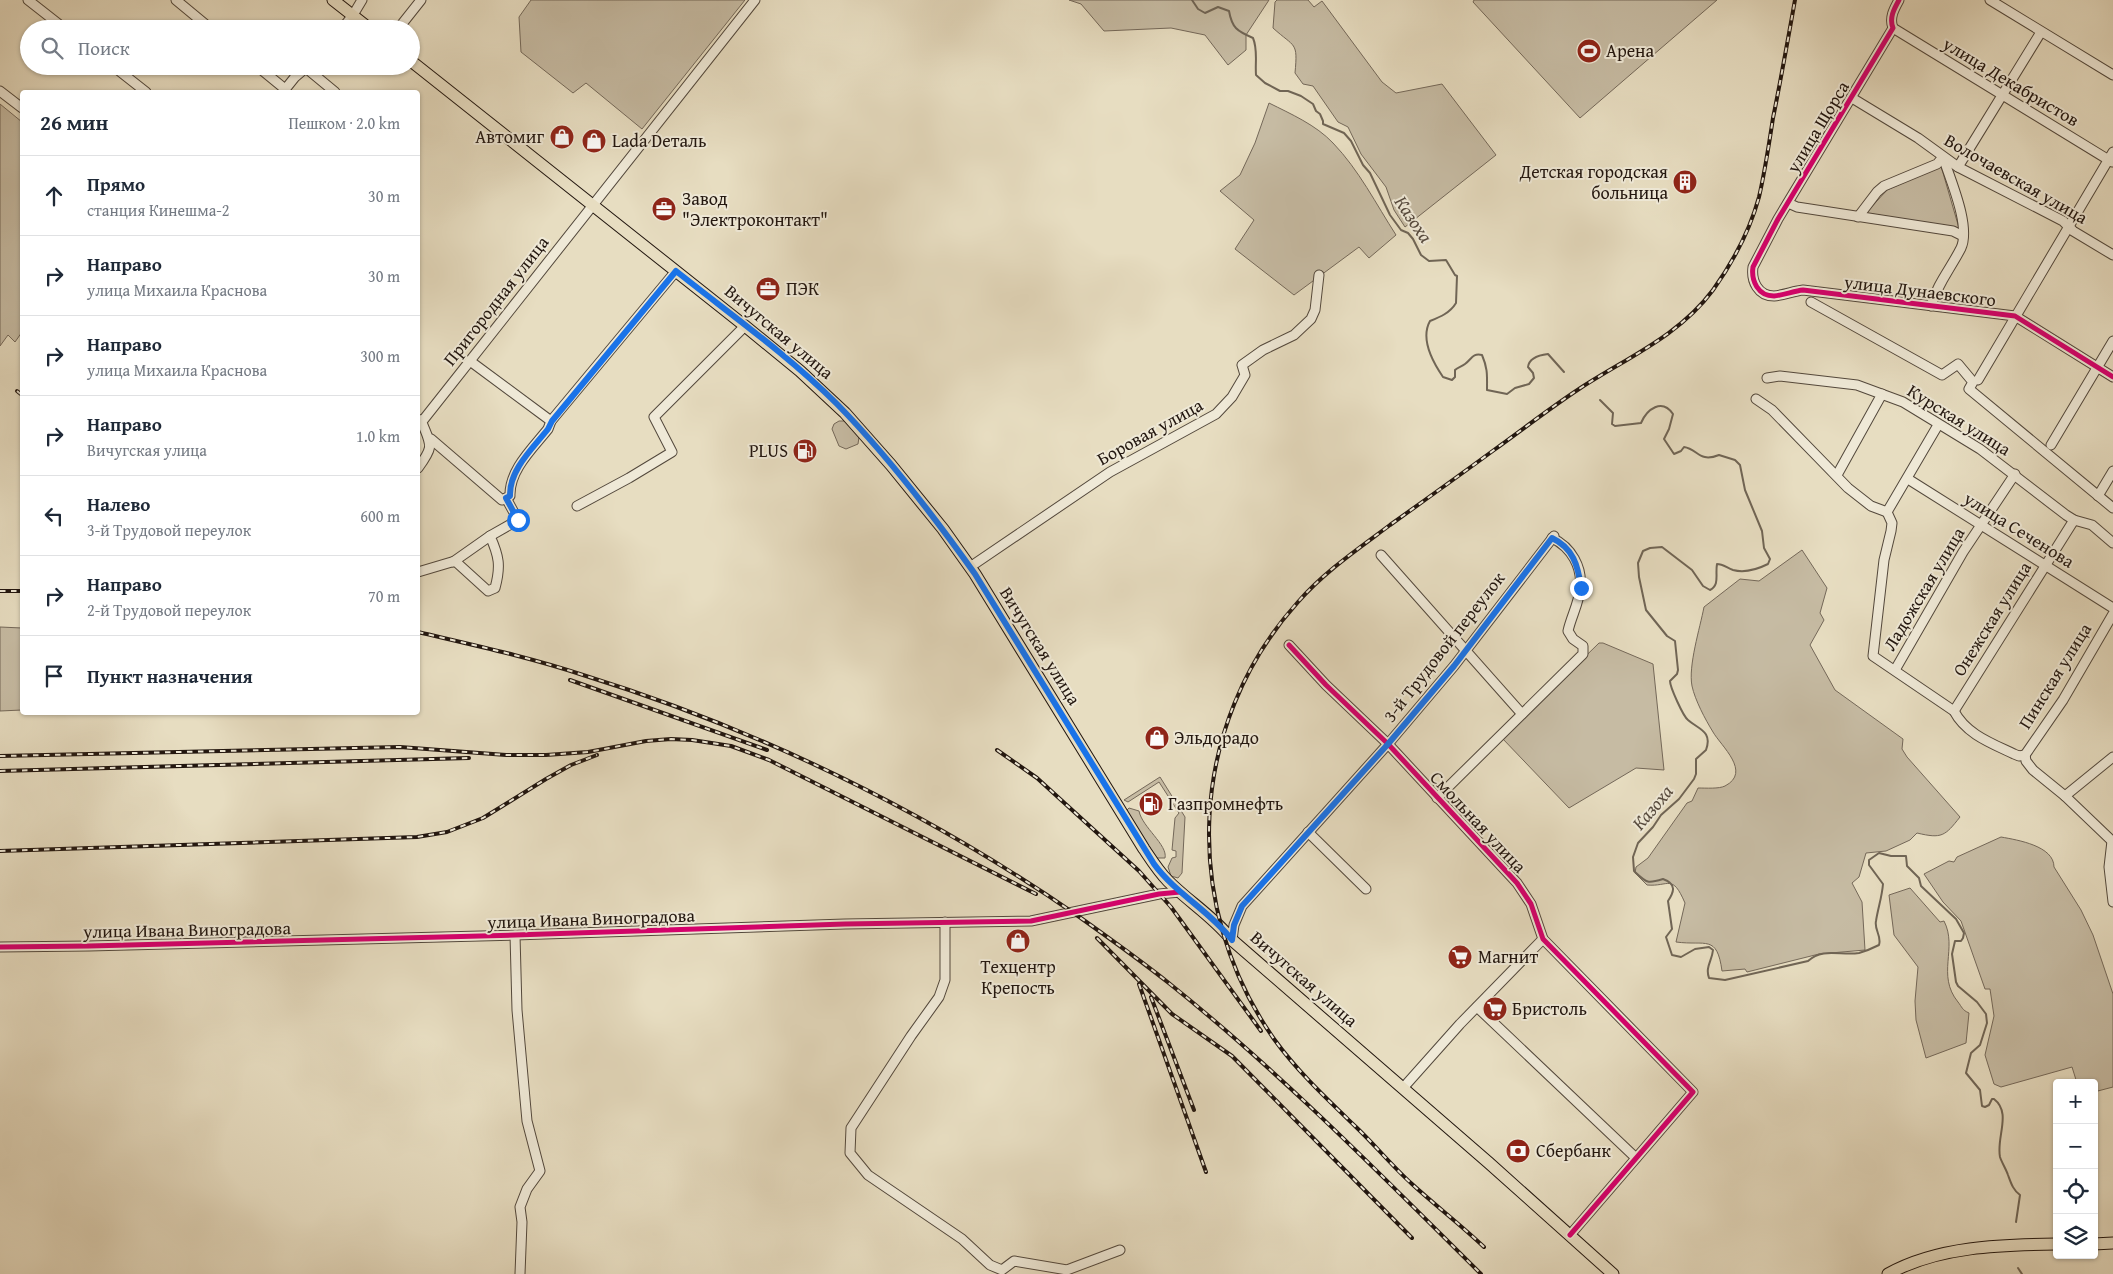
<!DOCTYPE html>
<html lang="ru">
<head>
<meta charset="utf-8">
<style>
	:root { --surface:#fff; --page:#f6f6f7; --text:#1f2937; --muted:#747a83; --line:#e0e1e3 }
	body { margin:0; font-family:"Gentium Book Plus",serif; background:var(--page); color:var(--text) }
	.controls { position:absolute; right:15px; bottom:15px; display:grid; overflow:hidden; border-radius:5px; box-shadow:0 1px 4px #0004 }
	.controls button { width:45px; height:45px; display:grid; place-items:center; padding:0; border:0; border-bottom:1px solid var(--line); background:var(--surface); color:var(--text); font:25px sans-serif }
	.stop { position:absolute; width:15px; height:15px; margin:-11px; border:4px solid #1a73e8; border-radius:50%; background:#fff }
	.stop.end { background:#1a73e8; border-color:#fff; box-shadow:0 1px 5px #0008 }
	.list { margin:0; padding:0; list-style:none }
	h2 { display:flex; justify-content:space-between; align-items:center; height:65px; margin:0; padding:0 20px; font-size:21px }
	h2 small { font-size:16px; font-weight:400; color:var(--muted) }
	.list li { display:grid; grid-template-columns:32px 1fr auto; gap:15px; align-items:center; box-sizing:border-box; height:80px; padding:0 20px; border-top:1px solid var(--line) }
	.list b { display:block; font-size:19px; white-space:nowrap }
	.list p { margin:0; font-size:16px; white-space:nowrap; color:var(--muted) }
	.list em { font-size:16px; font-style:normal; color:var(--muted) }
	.icon { flex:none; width:28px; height:28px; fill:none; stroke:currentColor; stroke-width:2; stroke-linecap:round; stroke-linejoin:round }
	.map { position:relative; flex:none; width:2113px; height:1274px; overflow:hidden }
	.search { position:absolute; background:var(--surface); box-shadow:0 1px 4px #0004; left:20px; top:20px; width:400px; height:55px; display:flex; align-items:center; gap:12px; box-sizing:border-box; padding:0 18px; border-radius:28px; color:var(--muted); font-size:19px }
	.panel { position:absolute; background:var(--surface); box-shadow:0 1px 4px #0004; left:20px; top:90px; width:400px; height:625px; border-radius:5px }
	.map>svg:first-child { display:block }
	.green { fill:#c6bba3; stroke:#746859 }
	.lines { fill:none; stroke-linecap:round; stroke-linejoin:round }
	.stream { stroke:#706555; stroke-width:2 }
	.minor-casing { stroke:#53483c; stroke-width:11 }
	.major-casing { stroke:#22160f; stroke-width:13 }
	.minor { stroke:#efe9d7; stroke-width:9 }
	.major { stroke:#e7ddc1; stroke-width:11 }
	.rail-casing { stroke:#22160f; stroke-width:4 }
	.rail { stroke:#efe9d7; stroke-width:2; stroke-dasharray:5.5; stroke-linecap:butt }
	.cycleway-casing { stroke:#efe9d7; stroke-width:8 }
	.cycleway { stroke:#d6006c; stroke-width:5 }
	.route { stroke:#1a73e8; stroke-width:6 }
	.labels { text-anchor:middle; stroke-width:4; stroke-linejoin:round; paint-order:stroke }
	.poi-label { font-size:18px; fill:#22160f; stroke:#efe9d7; text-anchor:start }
	.street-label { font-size:18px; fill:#22160f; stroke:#efe9d7 }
	.water-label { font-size:19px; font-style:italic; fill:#564a3e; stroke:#efe9d7 }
</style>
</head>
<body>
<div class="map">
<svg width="2113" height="1274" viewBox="0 0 2113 1274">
	<rect width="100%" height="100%" fill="#e7ddc1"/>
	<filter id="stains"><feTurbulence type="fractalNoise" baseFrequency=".004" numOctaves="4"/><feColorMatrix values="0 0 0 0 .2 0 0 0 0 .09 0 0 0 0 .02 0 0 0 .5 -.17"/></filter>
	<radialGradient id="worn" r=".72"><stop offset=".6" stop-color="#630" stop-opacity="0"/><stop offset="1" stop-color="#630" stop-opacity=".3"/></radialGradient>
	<g class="green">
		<polygon points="531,0 745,0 642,129 586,83 573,93 521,52 519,17"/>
		<polygon points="1069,0 1269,0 1246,35 1246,50 1228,65 1205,35 1171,28 1104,31 1081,4"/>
		<path d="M1277 0H1308L1314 7 1322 1 1382 82 1396 93 1442 84 1496 155 1405 227 1394 210 1386 187 1361 154 1348 127 1338 122 1313 86 1303 84 1295 73C1298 41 1295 48 1273 28L1275 2Z"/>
		<polygon points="1474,0 1717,0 1580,118 1473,2"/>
		<path d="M1269 103C1291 114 1316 125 1333 143 1359 170 1376 204 1396 235L1369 258 1359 247 1294 295 1235 249 1254 220 1220 191 1240 175 1255 143Z"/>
		<polygon points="0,104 22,122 22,322 21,324 22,332 15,342 8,335 0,346"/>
		<polygon points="1941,166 1959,228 1866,213 1887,190"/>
		<polygon points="839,421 845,421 859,437 858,444 846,449 839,446 832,429 834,424"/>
		<path d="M1802 550 1827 588 1820 613 1824 620 1810 645 1835 690 1903 739 1902 749 1907 757 1960 817C1945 836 1942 839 1917 833L1910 840 1886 851 1866 853 1859 877 1852 883 1862 902 1865 950 1819 954 1747 972 1745 969 1722 971C1717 934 1706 946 1676 942L1685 903C1672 873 1669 887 1647 885L1635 873 1636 867 1648 858 1687 803 1692 801 1698 788C1706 788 1719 789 1725 786 1752 772 1721 746 1713 732 1705 719 1695 700 1692 686 1688 666 1700 628 1704 607L1740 579 1759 581Z"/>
		<polygon points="0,627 22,628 22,710 0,711"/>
		<polygon points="1599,643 1603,643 1653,664 1664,770 1636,768 1569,808 1502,738"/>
		<polygon points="1160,777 1185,817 1182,873 1178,878 1171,876 1168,867 1172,858 1176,857 1176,851 1172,850 1175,818 1179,813 1159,782 1128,802 1124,800"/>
		<path d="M1129 808 1139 811C1142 827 1168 845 1165 858H1157L1127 814V810Z"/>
		<path d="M2001 837C2018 840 2054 846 2054 867L2081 910 2093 935 2113 994V1087L2094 1092V1083H2077L2072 1067 2001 1087 1994 1084 1985 1055 1994 1016 1990 989H1985L1961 921 1943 902 1924 874 1949 861 1954 862 1957 857Z"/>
		<path d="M1910 888 1940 922 1944 921C1958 948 1936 975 1958 1002 1962 1007 1962 1010 1969 1013L1966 1043 1926 1058 1916 1020 1915 1001 1918 967 1894 935 1889 895Z"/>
	</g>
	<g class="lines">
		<g class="stream">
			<path d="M1192 0 1198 9 1205 13 1218 7 1229 11C1232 28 1237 31 1253 38 1258 50 1255 61 1256 75L1265 83 1280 91H1288L1301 96 1313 104 1316 111 1320 114 1323 121V124L1344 133 1351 141 1363 165 1370 173 1390 215 1401 230 1408 233 1413 239 1421 255 1429 261 1446 260 1455 275 1457 276 1456 303C1450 313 1440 317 1430 321 1420 339 1432 361 1443 377L1452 380 1455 377V370C1458 367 1461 367 1465 364 1472 359 1472 353 1482 355 1488 369 1487 376 1487 390L1507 394 1515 388 1529 384 1534 378 1533 373 1528 367C1529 358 1540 355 1548 354L1564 372"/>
			<path d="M1600 400 1613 413 1612 424 1615 426 1641 423C1647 409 1662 398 1673 414L1669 429 1664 439 1674 454 1681 451 1684 447C1698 449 1699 463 1719 455L1735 460 1740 465 1745 490 1762 531 1764 548 1770 559 1768 564C1758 569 1744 573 1733 570 1727 568 1723 564 1717 564 1715 575 1720 585 1710 590L1703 586 1692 570 1662 547 1650 548 1643 551 1638 563 1639 577 1646 610 1667 636 1675 641 1678 670 1677 674 1670 681C1670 687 1683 716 1688 720 1698 729 1713 731 1706 750L1696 759V774L1694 779 1679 799 1661 815 1653 827 1638 843 1633 857 1634 871C1647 883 1647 884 1663 879 1677 884 1674 892 1668 901L1672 929 1666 937 1672 955 1681 957 1695 949 1709 947 1713 950C1712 961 1705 967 1709 978L1725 980 1808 961C1823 947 1841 956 1859 953 1866 951 1873 948 1879 945 1882 936 1874 930 1876 921 1878 908 1882 897 1883 884L1869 865V860L1879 853 1891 856H1906L1907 866 1919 878 1921 886 1956 919 1964 933 1963 938 1961 941H1955L1952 954 1956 982 1958 986 1977 1002 1986 1014 1987 1023 1980 1045 1971 1053 1966 1073 1980 1090 1982 1106 1985 1107 1989 1105 1992 1099H1994C2012 1113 1996 1137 2000 1157 2002 1163 2006 1169 2008 1175 2011 1183 2013 1190 2020 1195L2016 1222"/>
			<polyline points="2018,1268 2022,1274"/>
		</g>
		<defs>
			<g id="minor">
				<polyline points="28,0 65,29"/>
				<polyline points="176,0 211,29"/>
				<path d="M1899 0C1894 9 1889 18 1893 28L1778 219 1753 267C1751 281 1758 296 1774 296 1784 295 1794 291 1803 290L2015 316 2113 377"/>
				<polyline points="1990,0 2113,75"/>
				<polyline points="1893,28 2112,162"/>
				<polyline points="342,29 353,15 362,0"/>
				<polyline points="398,29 421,0"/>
				<polyline points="113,66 146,92"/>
				<polyline points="257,66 285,89"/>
				<polyline points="306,68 335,92"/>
				<polyline points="0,91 22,108"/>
				<polyline points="283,92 295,77 308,66"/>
				<polyline points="1852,98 1918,138 1958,167 2063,221 2073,231 2113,255"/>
				<polyline points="1958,167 2041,32"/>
				<polyline points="1788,203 1797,207 1953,231 1963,236"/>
				<polyline points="1858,217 1877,192 1884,186 1937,164 1943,157"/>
				<polyline points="1811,302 1942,375 1958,364 1973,382 1969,389 2113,508"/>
				<path d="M1931 306C1937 284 1951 268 1961 248 1971 226 1950 179 1943 157"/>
				<polyline points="470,361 551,421"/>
				<polyline points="1767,378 1780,376 1857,385 1903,402 1980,449 2066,515 2074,520 2092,525 2113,543"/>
				<polyline points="1978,380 2113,152"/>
				<polyline points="1756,399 1772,410 1848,488 1871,506 1887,512"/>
				<polyline points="418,421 424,419 755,0"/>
				<path d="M431 439 502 500 510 496C509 470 533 448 548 429L551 421 676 271"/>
				<polyline points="2051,445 2113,341"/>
				<path d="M418 468C435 445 431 446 421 420"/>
				<polyline points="1837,475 1882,394"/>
				<polyline points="1908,479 2113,608"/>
				<polyline points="2098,496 2113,471"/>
				<polyline points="577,506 629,478 672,452 654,417 745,326"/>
				<path d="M1887 512 1892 523 1891 531 1884 560 1873 656 1954 711C1966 734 1991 743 2014 754L2019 756 2025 755"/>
				<polyline points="1887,512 1938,425"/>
				<polyline points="1381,555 1522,714"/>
				<polyline points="453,562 490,536"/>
				<polyline points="970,567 1110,472 1216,414 1232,397 1245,375 1242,365 1263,350 1294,335 1311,319 1315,310 1319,275"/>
				<path d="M418 572 455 561 488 591 495 588C501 566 499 556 490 536L518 520 506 498"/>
				<polyline points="1289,645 1326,685 1388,744 1517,883 1531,904 1543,939 1693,1092 1570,1235"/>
				<polyline points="1895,670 1963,552 2015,474"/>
				<polyline points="1954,711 2074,520"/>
				<polyline points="2025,755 2063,700 2113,614"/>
				<polyline points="2025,755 2026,761 2033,770 2065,796 2112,841"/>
				<polyline points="2065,796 2113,757"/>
				<path d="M1437 798 1583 654V646L1573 639 1568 631C1571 617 1579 603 1580 589 1583 567 1571 547 1552 538"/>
				<polyline points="1308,832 1366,889"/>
				<polyline points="2112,841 2109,867 2113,902"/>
				<polyline points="945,922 945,980 939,997 911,1036 851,1128 850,1153 868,1175 962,1239 990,1265 1002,1270 1014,1261 1067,1270 1120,1250"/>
				<polyline points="515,935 517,1010 527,1121 540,1171 527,1189 520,1207 522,1222 520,1274"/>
				<polyline points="1232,940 1234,925 1242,906 1388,744 1454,666 1554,536"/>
				<polyline points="0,947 89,946 515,935 845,924 1031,921 1159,894 1180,892"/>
				<polyline points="1477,1007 1636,1158"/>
				<polyline points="1403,1088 1460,1024 1543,939"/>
			</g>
			<g id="major">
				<polyline points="333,0 370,29"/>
				<path d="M411 61 745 326 800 371 845 413 891 465 943 529 975 574 1144 849C1152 861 1159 872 1168 881 1189 902 1214 917 1232 940L1489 1163 1613 1274"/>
				<polyline points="2094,1244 2113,1243"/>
				<path d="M1888 1274C1938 1246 2001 1245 2057 1244"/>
			</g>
		</defs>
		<use href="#minor" class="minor-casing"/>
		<use href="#major" class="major-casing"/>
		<use href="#minor" class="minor"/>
		<use href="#major" class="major"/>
		<defs>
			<g id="rail">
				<polyline points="17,391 22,395"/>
				<polyline points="0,591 22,591"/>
				<path d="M418 632C473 645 529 657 583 675 760 730 926 811 1078 916 1109 938 1140 960 1170 984 1281 1073 1380 1174 1481 1274"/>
				<polyline points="570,680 767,750"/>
				<polyline points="997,750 1037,778 1139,871 1171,907 1261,1031"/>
				<polyline points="0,756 400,747 506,755 546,755 588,752 646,741 671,739 692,740 731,746 769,760 1036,894"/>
				<polyline points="0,771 469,758"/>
				<polyline points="0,851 417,837 447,832 483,818 546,779 571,765 597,755"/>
				<polyline points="1097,938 1172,1014 1232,1056 1412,1238"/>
				<polyline points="1139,984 1206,1172"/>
				<polyline points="1151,997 1194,1110"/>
				<path d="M1484 1247C1461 1225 1436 1206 1412 1184 1392 1166 1375 1145 1356 1127 1327 1099 1297 1071 1274 1039 1180 905 1188 724 1298 602 1324 572 1358 549 1390 525 1425 500 1460 475 1494 450 1522 430 1550 408 1579 389 1626 358 1678 337 1713 290 1733 262 1750 230 1759 197 1765 171 1769 144 1773 118 1781 79 1788 39 1795 0"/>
			</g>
		</defs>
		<use href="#rail" class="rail-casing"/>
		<use href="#rail" class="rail"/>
		<defs>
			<g id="cycleway">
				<path d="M1899 0C1894 9 1889 18 1893 28L1778 219 1753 267C1751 281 1758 296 1774 296 1784 295 1794 291 1803 290L2015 316 2113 377"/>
				<polyline points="1289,645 1326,685 1388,744 1517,883 1531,904 1543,939 1693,1092 1570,1235"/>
				<polyline points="0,947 89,946 515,935 845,924 1031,921 1159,894 1180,892"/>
			</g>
		</defs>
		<use href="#cycleway" class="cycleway-casing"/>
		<use href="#cycleway" class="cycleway"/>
	</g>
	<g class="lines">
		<path class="route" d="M518 520 506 498 510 496C509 470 533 448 548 429L552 421 676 271C730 314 788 355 837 404 888 456 933 515 975 574L1154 864C1176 894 1210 911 1232 940L1234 925 1242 906 1388 744 1454 666 1552 538C1573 548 1578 565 1581 588"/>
	</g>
	<defs>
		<symbol id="stadium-disc" viewBox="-11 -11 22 22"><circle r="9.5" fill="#8f2418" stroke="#efe9d7"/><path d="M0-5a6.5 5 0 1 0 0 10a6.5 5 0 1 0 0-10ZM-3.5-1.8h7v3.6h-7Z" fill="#fff"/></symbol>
		<symbol id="shop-disc" viewBox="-11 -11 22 22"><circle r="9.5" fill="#8f2418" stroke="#efe9d7"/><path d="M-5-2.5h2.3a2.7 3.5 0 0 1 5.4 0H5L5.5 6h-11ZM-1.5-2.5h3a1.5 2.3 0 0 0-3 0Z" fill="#fff"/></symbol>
		<symbol id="building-disc" viewBox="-11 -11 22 22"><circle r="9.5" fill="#8f2418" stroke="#efe9d7"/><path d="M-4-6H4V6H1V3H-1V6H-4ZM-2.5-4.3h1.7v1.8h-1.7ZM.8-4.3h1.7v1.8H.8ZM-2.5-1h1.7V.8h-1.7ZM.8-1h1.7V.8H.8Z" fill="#fff"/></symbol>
		<symbol id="office-disc" viewBox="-11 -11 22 22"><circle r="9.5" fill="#8f2418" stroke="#efe9d7"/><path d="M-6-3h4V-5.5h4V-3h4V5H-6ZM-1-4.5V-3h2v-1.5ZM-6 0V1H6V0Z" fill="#fff"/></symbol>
		<symbol id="fuel-disc" viewBox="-11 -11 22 22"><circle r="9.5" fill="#8f2418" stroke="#efe9d7"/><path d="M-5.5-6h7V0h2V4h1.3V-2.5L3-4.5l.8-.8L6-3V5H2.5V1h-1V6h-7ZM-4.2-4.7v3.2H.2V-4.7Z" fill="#fff"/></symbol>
		<symbol id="supermarket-disc" viewBox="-11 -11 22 22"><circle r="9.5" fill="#8f2418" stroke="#efe9d7"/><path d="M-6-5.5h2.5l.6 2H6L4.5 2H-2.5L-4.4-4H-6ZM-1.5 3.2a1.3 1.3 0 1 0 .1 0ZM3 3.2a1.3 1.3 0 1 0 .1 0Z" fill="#fff"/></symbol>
		<symbol id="bank-disc" viewBox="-11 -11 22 22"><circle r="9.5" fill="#8f2418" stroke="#efe9d7"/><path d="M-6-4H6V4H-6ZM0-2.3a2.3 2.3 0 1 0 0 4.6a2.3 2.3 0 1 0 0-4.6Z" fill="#fff"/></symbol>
	</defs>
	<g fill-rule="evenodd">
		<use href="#stadium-disc" x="1575" y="37" width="28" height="28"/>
		<use href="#shop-disc" x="548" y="123" width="28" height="28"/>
		<use href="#shop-disc" x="580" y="127" width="28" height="28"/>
		<use href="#building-disc" x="1671" y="168" width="28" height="28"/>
		<use href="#office-disc" x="650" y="195" width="28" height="28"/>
		<use href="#office-disc" x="754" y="275" width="28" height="28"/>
		<use href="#fuel-disc" x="791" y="437" width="28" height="28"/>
		<use href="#shop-disc" x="1143" y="724" width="28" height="28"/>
		<use href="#fuel-disc" x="1137" y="790" width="28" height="28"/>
		<use href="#shop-disc" x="1004" y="927" width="28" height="28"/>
		<use href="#supermarket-disc" x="1446" y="943" width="28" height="28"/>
		<use href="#supermarket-disc" x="1481" y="995" width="28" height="28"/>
		<use href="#bank-disc" x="1504" y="1137" width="28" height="28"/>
	</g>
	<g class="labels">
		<g class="poi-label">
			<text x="1606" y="57">Арена</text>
			<text x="544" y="143" text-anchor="end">Автомиг</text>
			<text x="612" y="147">Lada Dеталь</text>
			<text x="1668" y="178" text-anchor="end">Детская городская<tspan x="1668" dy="21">больница</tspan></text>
			<text x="682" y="205">Завод<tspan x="682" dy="21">"Электроконтакт"</tspan></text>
			<text x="786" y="295">ПЭК</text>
			<text x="788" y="457" text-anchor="end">PLUS</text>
			<text x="1174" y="744">Эльдорадо</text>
			<text x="1168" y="810">Газпромнефть</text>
			<text x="1478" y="963">Магнит</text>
			<text x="1018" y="973" text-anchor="middle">Техцентр<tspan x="1018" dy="21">Крепость</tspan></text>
			<text x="1512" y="1015">Бристоль</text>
			<text x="1536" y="1157">Сбербанк</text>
		</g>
		<g class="street-label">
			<text transform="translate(2011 82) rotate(31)" y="6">улица Декабристов</text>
			<text transform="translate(1818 127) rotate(-59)" y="6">улица Щорса</text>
			<text transform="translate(2016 179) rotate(30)" y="6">Волочаевская улица</text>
			<text transform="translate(1920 291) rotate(7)" y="6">улица Дунаевского</text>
			<text transform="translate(496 301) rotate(-52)" y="6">Пригородная улица</text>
			<text transform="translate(779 332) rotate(40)" y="6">Вичугская улица</text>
			<text transform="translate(1959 420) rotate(32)" y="6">Курская улица</text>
			<text transform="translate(1150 432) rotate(-29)" y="6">Боровая улица</text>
			<text transform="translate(2019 530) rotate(32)" y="6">улица Сеченова</text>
			<text transform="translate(1924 589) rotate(-59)" y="6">Ладожская улица</text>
			<text transform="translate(1992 619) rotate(-58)" y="6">Онежская улица</text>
			<text transform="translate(1040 646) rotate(58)" y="6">Вичугская улица</text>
			<text transform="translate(1444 647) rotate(-52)" y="6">3-й Трудовой переулок</text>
			<text transform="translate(2055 676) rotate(-58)" y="6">Пинская улица</text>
			<text transform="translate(1478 822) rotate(47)" y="6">Смольная улица</text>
			<text transform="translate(591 919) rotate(-2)" y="6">улица Ивана Виноградова</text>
			<text transform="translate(187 930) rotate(-1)" y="6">улица Ивана Виноградова</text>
			<text transform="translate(1304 979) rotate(41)" y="6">Вичугская улица</text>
		</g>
		<g class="water-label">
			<text transform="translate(1414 219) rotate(56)" y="7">Казоха</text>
			<text transform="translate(1652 807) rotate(-50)" y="7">Казоха</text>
		</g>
	</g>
	<rect width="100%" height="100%" filter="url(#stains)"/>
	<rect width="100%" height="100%" fill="url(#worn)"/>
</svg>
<div class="controls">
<button>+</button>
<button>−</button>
<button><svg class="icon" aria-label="locate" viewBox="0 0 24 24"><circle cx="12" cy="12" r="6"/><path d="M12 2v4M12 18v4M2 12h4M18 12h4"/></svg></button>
<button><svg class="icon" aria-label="layers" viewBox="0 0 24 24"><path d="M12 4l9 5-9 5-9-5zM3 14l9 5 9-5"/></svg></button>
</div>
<div class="stop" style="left:518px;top:520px"></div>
<div class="stop end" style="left:1581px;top:588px"></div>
<div class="search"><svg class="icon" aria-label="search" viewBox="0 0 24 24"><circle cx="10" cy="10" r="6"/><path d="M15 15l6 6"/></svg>Поиск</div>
<section class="panel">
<h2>26 мин<small>Пешком · 2.0 km</small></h2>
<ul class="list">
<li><svg class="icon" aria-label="ahead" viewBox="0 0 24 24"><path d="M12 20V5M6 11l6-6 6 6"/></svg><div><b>Прямо</b><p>станция Кинешма-2</p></div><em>30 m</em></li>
<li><svg class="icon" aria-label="right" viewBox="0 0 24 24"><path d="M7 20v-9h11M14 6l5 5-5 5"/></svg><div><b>Направо</b><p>улица Михаила Краснова</p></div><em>30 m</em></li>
<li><svg class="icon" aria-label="right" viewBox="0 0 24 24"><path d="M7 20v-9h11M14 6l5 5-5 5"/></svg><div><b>Направо</b><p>улица Михаила Краснова</p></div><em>300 m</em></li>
<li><svg class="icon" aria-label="right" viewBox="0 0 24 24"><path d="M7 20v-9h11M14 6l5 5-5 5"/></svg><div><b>Направо</b><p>Вичугская улица</p></div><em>1.0 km</em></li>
<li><svg class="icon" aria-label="left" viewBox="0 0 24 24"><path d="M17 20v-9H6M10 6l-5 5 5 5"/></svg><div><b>Налево</b><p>3-й Трудовой переулок</p></div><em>600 m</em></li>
<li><svg class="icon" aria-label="right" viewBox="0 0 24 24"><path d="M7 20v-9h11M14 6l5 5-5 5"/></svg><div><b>Направо</b><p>2-й Трудовой переулок</p></div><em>70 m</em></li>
<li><svg class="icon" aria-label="arrive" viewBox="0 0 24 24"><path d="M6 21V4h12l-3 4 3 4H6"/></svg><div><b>Пункт назначения</b></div></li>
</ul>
</section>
</div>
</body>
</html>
